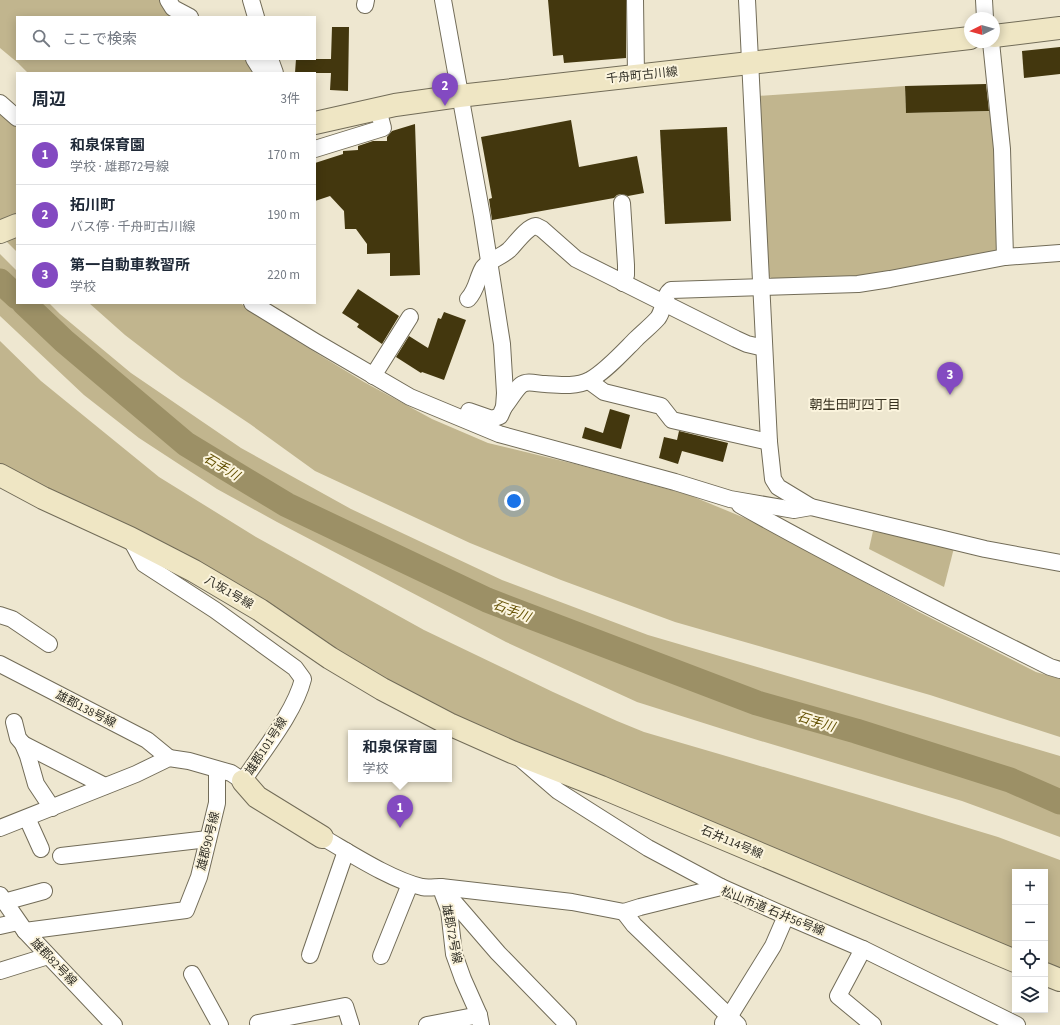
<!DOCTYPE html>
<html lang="ja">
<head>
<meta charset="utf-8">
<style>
	:root { --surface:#fff; --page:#f6f6f7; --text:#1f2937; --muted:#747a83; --line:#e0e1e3; --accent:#834ac1 }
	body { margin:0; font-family:"Source Sans 3","Noto Sans JP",sans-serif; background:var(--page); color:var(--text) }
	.controls { position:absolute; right:12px; bottom:12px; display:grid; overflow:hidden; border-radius:0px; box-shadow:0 2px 10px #0003 }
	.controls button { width:36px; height:36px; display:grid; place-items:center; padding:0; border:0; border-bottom:1px solid var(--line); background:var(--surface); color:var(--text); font:20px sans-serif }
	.compass { position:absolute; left:964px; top:12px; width:36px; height:36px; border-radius:50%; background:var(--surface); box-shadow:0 2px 10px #0003; rotate:265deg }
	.you { position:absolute; left:514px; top:501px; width:14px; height:14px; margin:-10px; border:3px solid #fff; border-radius:50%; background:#1a73e8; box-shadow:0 0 0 6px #1a73e833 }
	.badge { display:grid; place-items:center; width:26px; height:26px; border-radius:50%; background:var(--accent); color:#fff; font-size:13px; font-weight:700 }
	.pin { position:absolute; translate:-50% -33px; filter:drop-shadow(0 1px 2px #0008) }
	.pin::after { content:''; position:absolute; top:21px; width:14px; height:12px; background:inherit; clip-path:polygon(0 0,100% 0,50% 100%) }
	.popup { position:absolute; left:348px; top:730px; width:104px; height:52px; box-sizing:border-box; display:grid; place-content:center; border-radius:0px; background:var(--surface); filter:drop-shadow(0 1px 3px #0005); font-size:13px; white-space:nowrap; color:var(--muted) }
	.popup b { font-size:15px; color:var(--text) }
	.popup::after { content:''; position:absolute; left:50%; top:100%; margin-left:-8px; border:8px solid transparent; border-top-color:var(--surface) }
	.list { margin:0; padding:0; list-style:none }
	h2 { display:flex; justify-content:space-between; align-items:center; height:52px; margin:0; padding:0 16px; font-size:17px }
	h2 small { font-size:13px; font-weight:400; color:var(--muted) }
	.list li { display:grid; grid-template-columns:26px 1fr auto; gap:12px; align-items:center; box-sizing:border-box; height:60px; padding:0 16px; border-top:1px solid var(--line) }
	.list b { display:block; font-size:15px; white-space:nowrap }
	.list p { margin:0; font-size:13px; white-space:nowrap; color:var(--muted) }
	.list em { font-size:13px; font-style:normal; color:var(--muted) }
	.icon { flex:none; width:22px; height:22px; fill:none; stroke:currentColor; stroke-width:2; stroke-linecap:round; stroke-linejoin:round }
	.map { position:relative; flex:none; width:1060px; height:1025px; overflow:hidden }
	.search { position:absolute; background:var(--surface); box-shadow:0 2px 10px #0003; left:16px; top:16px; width:300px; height:44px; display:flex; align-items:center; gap:10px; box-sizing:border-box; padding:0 14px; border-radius:0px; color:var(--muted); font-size:15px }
	.panel { position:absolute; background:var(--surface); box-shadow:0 2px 10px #0003; left:16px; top:72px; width:300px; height:232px; border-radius:0px }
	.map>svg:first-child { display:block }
	.green { fill:#c1b58e }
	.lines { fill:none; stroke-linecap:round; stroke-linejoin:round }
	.river { stroke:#9c9066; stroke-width:25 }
	.building { fill:#43370e }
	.street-casing { stroke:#726c58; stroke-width:18 }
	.secondary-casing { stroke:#726c58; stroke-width:24 }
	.street { stroke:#fff; stroke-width:16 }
	.secondary { stroke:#efe6c4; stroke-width:22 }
	.labels { text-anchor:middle; stroke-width:4; stroke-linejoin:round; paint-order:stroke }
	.street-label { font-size:12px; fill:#302e25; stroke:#fbf4dd }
	.neighbourhood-label { font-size:13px; fill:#383220; stroke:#fbf4dd }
	.water-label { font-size:13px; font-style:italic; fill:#655204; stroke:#fbf4dd }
</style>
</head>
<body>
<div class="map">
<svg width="1060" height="1025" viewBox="0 0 1060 1025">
	<rect width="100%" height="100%" fill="#eee7d0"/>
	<g class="green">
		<polygon points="0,0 161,0 179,17 17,17 17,59 248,59 257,73 28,73 18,63 0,48"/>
		<polygon points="905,86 906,113 994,111 998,249 994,254 871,277 773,280 768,275 758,96"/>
		<polygon points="0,113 17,127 17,252 0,235"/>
		<polygon points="0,254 17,271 17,303 49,303 60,314 131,373 241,448 351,509 502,580 648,635 1060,756 1060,837 962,801 751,738 637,702 506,642 277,522 217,489 139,438 84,395 0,316"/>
		<polygon points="89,303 240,303 295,340 364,382 432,419 488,443 575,464 689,495 757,523 919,612 1036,672 1060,679 1060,737 930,695 675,622 561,580 470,543 315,471 250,424 181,378 125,335"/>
		<polygon points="0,341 41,381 159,477 256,537 424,630 553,692 617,721 644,732 866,797 998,837 1060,860 1060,972 1045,966 1045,872 1015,872 1015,953 463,722 0,469"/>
		<polygon points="873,531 954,548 944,587 869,549"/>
	</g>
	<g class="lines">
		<g class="river">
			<polyline points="0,281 17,297"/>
			<polyline points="24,303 64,341 186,444 287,505 487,600 757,703 856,731 1010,780 1060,802"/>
		</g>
	</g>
	<g class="building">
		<polygon points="548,0 626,0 626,58 564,63 563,55 553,56"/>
		<polygon points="332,27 349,27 348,91 330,90 331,73 295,73 296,59 331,59"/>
		<polygon points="1060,47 1060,74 1024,78 1022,51"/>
		<polygon points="986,84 989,111 906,113 905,86"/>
		<polygon points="571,120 579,167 637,156 644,193 628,196 621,194 617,195 614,198 492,220 489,199 492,198 481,137"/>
		<polygon points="415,124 420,275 390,276 390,253 367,254 367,244 356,229 345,229 344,211 330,196 315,201 315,163 343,154 343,151 358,150 358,146 373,141 387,141 387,137 392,131"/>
		<polygon points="727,127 731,221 665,224 660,130"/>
		<polygon points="358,289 399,316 382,344 357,327 359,324 342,313"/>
		<polygon points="444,312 466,320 444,380 422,372 421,373 396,357 409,336 428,348 438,318 441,319"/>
		<polygon points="610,409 630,415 621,449 582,438 585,427 603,433"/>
		<polygon points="679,431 728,443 723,462 682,451 678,464 659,458 664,437 677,440"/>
	</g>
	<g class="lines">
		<defs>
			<g id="street">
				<polyline points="168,0 173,8 190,17"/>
				<polyline points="251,0 256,17"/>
				<polyline points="443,0 482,216 502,344 505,393 504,407 500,416 492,419 469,411"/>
				<polyline points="635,0 636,75"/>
				<polyline points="747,0 769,442 773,479 778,487 811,507 985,549 1060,563"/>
				<polyline points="984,0 985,18"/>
				<polyline points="365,5 366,0"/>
				<polyline points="991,42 1002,149 1005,257"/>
				<polyline points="254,59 263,73"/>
				<polyline points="270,59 275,73"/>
				<polyline points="0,103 17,118"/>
				<polyline points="315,149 383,128 378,109"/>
				<polyline points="622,203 626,265 626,275 623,283"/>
				<path d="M468 299C477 290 477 278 483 268 488 261 501 257 509 250 516 243 527 227 536 226L542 229 576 259 736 339 747 344 764 348"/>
				<polyline points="252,303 314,341 410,397 499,434 675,482 730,499 794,510 811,507"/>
				<polyline points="373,376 410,317"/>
				<polyline points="589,381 604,392 661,406 672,420 769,442"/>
				<path d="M504 407C510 400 515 390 521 385 527 380 538 384 545 384 559 385 577 387 590 380 606 371 623 352 636 339 643 332 652 325 658 318 664 310 663 296 671 290L858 284 890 279 1005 257 1060 253"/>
				<path d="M740 505C841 562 946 615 1050 667L1060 670"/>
				<polyline points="0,615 12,619 49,644"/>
				<polyline points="0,664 147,740 169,758"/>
				<polyline points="14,722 18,738 23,744 28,756 36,784 52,808"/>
				<polyline points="23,744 105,786"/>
				<polyline points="522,760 558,791 648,848 721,887"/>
				<polyline points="27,818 41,849"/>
				<path d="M0 828 136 774 169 758 189 761 231 773 243 781C262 752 295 712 303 679L295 668 215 610 144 564 130 538"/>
				<path d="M322 837C350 853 391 880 422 887 428 888 435 887 441 887L572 902 624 912 640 907 721 887 786 916 863 949 1017 1025"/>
				<polyline points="61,856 208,839"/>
				<polyline points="441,887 498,953 568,1025"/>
				<polyline points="443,894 449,910 454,954 463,979 479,1015 481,1025"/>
				<polyline points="0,895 25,931 114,1025"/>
				<polyline points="4,902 44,891"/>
				<polyline points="624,912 634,925 738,1025"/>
				<polyline points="0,926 18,922"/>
				<polyline points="25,931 186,910 199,877 217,803 217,770"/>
				<polyline points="863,949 838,996 873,1025"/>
				<polyline points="310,955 346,851"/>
				<polyline points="381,956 410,884"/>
				<polyline points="0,971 48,956"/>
				<polyline points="192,974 220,1025"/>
				<polyline points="258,1023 345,1006 351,1025"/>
				<polyline points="723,1023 729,1017 773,946 786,916"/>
				<polyline points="427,1025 479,1015"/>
			</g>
			<g id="secondary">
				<polyline points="994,36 1060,28"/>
				<polyline points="315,123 395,105 459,96 970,38"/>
				<polyline points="0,232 17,225"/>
				<polyline points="0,475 43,498 130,538 194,571 260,610 330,658 382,689 449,724 512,752 601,787 1015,961"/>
				<polyline points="243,781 257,797 322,837"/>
				<polyline points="1045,974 1060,980"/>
			</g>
		</defs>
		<use href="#street" class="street-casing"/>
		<use href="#secondary" class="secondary-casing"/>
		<use href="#street" class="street"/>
		<use href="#secondary" class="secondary"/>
	</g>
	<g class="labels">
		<g class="street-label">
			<text transform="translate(642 75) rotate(-6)" y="4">千舟町古川線</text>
			<text transform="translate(229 592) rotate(30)" y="4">八坂1号線</text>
			<text transform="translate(86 709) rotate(27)" y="4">雄郡138号線</text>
			<text transform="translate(266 746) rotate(-57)" y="4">雄郡101号線</text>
			<text transform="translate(208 841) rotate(-76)" y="4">雄郡90号線</text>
			<text transform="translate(732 842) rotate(23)" y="4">石井114号線</text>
			<text transform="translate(773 911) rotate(22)" y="4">松山市道 石井56号線</text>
			<text transform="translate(452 934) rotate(79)" y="4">雄郡72号線</text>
			<text transform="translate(54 962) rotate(46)" y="4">雄郡82号線</text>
		</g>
		<g class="neighbourhood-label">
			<text x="855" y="409">朝生田町四丁目</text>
		</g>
		<g class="water-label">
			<text transform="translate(222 466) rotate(31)" y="5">石手川</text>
			<text transform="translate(512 610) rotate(21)" y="5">石手川</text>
			<text transform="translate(816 721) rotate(17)" y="5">石手川</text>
		</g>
	</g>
</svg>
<div class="controls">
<button>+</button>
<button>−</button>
<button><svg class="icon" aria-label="locate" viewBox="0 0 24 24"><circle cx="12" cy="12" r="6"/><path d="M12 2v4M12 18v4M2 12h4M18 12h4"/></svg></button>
<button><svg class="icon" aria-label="layers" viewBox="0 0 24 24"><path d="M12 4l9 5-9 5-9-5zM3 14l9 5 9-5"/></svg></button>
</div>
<svg class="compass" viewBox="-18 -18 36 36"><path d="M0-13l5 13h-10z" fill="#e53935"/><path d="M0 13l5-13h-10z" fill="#747a83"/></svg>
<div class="you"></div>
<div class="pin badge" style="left:400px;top:828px">1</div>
<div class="popup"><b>和泉保育園</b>学校</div>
<div class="pin badge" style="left:445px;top:106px">2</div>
<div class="pin badge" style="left:950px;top:395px">3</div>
<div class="search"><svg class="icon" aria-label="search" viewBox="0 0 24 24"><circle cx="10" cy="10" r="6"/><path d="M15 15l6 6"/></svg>ここで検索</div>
<section class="panel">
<h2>周辺<small>3件</small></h2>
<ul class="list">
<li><span class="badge">1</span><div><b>和泉保育園</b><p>学校 · 雄郡72号線</p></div><em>170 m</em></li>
<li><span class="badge">2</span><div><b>拓川町</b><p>バス停 · 千舟町古川線</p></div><em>190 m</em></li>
<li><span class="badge">3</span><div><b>第一自動車教習所</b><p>学校</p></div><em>220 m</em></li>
</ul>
</section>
</div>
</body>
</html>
